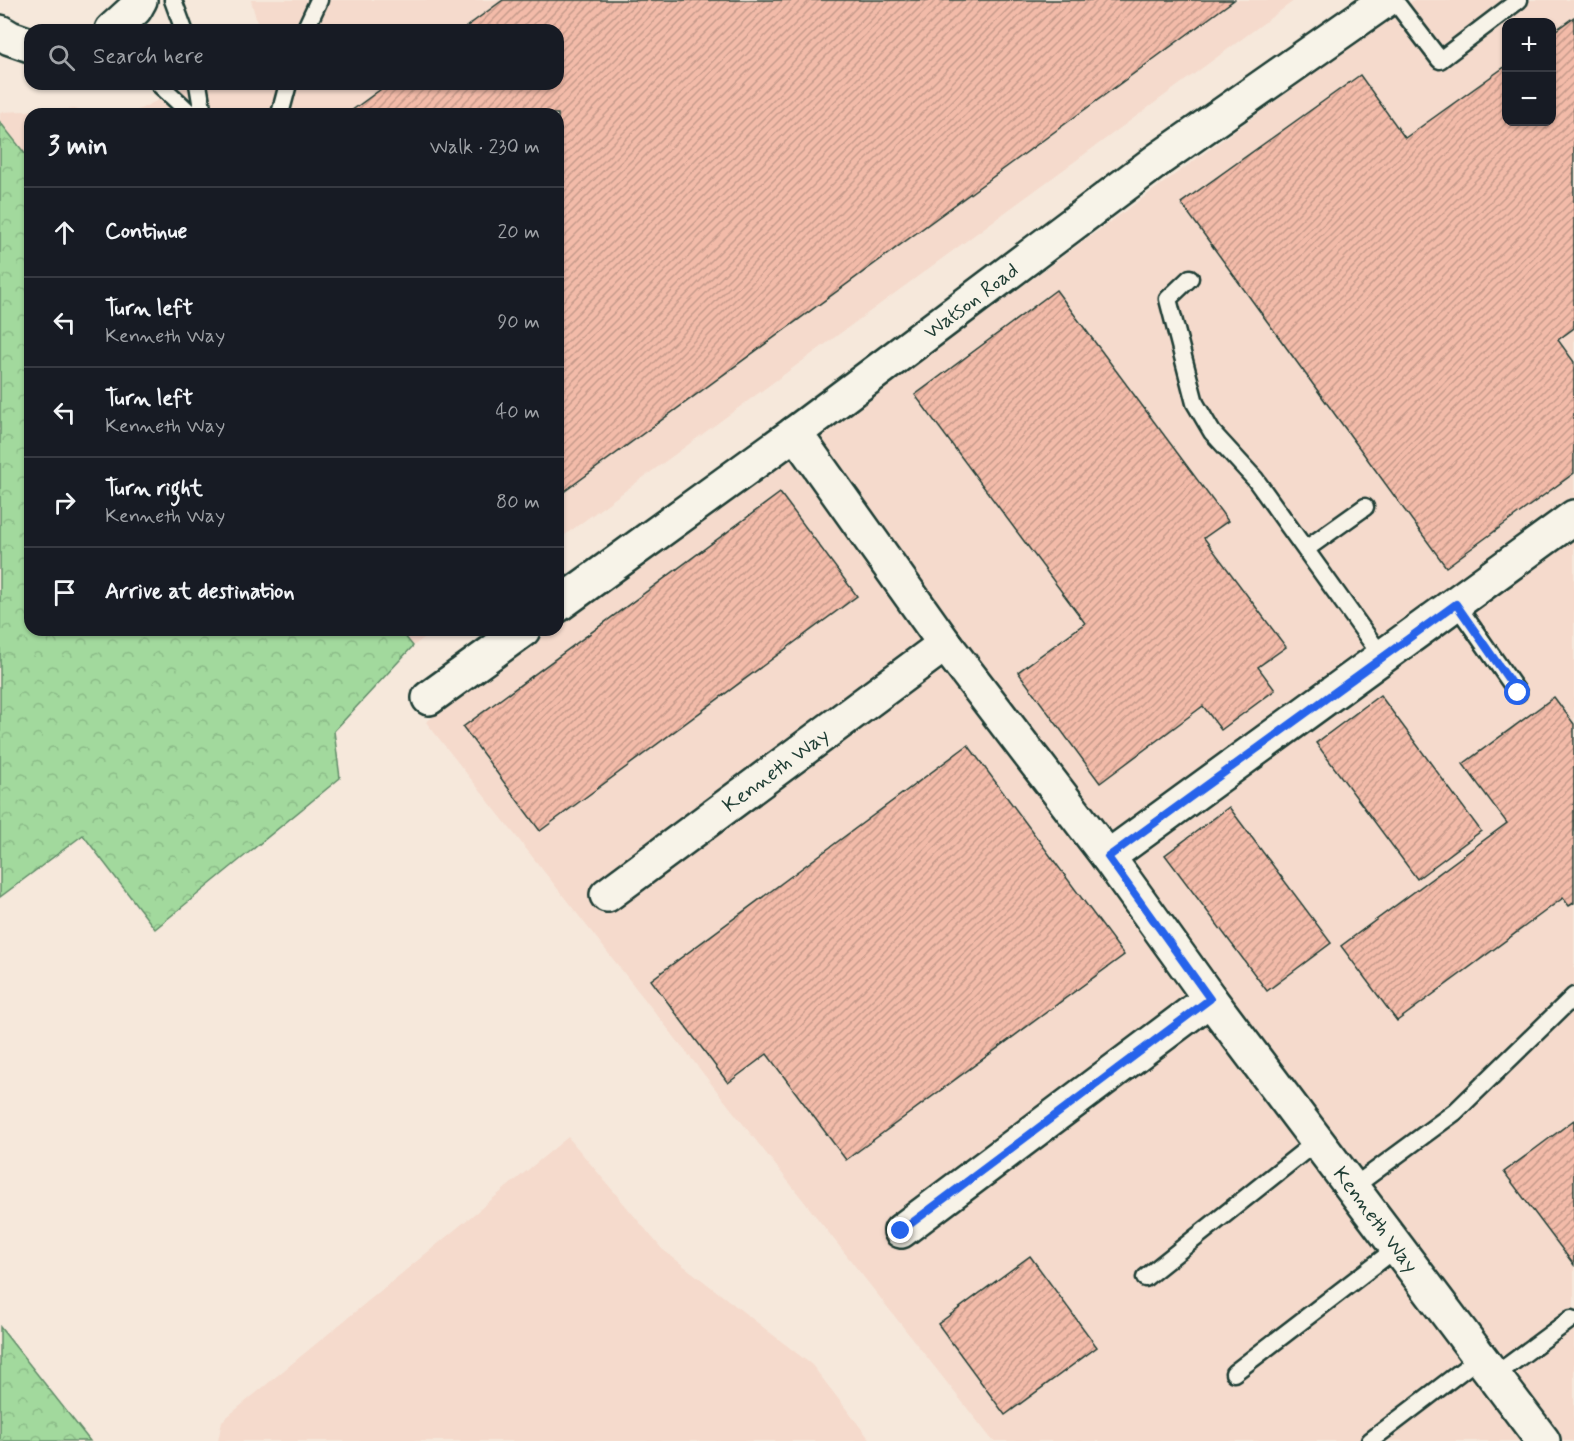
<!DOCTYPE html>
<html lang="en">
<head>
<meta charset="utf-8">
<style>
	:root { --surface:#171b24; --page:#242831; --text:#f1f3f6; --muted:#9ea1a6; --line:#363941 }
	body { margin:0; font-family:Mynerve,sans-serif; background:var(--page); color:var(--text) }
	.controls { position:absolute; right:18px; top:18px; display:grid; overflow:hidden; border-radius:12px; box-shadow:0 2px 4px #0004 }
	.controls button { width:54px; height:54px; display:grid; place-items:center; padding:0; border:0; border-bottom:2px solid var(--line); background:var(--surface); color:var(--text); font:30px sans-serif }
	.stop { position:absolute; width:18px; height:18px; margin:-14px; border:4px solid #2563eb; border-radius:50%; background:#fff }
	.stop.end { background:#2563eb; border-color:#fff; box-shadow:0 2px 6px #0008 }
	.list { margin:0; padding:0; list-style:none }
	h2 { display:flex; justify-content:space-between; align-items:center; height:78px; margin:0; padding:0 24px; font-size:26px }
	h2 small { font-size:20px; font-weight:400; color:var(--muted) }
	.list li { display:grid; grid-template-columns:39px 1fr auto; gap:18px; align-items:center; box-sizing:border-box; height:90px; padding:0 24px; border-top:2px solid var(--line) }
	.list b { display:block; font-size:22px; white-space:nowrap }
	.list p { margin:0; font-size:20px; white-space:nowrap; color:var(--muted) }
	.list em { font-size:20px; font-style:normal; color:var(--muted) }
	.icon { flex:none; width:33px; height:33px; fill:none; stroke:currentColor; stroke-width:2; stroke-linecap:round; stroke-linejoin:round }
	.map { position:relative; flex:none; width:1574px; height:1441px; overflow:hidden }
	.search { position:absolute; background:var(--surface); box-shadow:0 2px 4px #0004; left:24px; top:24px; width:540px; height:66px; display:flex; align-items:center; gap:15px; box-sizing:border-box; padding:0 21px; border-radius:18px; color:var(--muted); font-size:22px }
	.panel { position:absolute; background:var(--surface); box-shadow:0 2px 4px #0004; left:24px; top:108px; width:540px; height:528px; border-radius:18px }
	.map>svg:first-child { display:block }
	.built { fill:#f5dacc; fill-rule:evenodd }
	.park { fill:url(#park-crowns); stroke:#608b68; stroke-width:1.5 }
	.building { fill:url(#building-hatch); stroke:#1f3d34; stroke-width:1.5 }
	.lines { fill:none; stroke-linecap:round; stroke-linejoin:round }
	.lane-casing { stroke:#1f3d34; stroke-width:21 }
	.street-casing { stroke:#1f3d34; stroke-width:38 }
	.secondary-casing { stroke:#1f3d34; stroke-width:38 }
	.lane { stroke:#f7f3e8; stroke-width:16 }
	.street { stroke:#f7f3e8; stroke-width:33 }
	.secondary { stroke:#f7f3e8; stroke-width:33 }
	.route { stroke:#2563eb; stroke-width:8 }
	.labels { text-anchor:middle; stroke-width:4.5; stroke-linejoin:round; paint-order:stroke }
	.street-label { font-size:21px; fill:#1f3d34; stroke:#f7f3e8 }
</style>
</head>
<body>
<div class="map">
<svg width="1574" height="1441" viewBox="0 0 1574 1441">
	<defs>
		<pattern id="park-crowns" width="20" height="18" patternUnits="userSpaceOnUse" patternTransform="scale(1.5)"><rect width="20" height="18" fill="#a2d99d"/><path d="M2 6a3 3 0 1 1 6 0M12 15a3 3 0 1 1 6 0" fill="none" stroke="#8bbb88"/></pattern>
		<pattern id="building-hatch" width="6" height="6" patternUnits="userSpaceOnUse" patternTransform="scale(1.5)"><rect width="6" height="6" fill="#f3bba9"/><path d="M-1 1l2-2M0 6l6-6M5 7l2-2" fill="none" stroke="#c4998a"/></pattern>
	</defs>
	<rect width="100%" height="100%" fill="#f6e8db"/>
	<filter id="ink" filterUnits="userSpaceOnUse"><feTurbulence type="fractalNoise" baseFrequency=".0167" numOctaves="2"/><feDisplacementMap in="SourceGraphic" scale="12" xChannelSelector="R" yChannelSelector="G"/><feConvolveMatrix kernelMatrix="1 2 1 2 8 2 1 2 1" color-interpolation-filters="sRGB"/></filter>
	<g filter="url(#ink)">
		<g class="built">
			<polygon points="251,0 1295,0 558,540 558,114 130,114 191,84 558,84 558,30 259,30"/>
			<path d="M1414 0H1574V1441H993L426 722 551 630H558V625ZM1506 22H1552V122H1506Z"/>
			<polygon points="75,109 88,114 30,114 30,160 0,122 0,112"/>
			<polygon points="400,630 435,630 413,646"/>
			<polygon points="568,1137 662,1249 812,1365 871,1441 218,1441 222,1421"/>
		</g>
		<g class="park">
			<polygon points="0,122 30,160 30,630 400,630 413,646 334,731 340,778 155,929 83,835 0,897"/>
			<polygon points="0,1327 90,1441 0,1441"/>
		</g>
		<g class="building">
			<polygon points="503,0 1234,0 558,496 558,114 347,114 388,84 558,84 558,30 462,30"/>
			<polygon points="1574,17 1574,328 1558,340 1574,362 1574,473 1446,567 1181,203 1360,75 1405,138 1506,66 1506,122 1552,122 1552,33"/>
			<polygon points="1056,290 1228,521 1204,538 1286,647 1258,667 1275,690 1221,730 1203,706 1100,783 1018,672 1085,623 915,395"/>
			<polygon points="780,493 857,596 540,831 463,727"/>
			<polygon points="1380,695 1481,831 1417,879 1316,743"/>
			<polygon points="1554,697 1574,724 1574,903 1569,906 1563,898 1397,1021 1341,946 1507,823 1463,764"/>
			<polygon points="968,745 1124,955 846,1160 767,1054 728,1083 651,980"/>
			<polygon points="1229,807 1331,943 1267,991 1165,855"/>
			<polygon points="1574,1120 1574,1265 1504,1172"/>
			<polygon points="1030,1256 1097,1347 1005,1415 938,1324"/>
		</g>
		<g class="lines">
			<defs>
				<g id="lane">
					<polyline points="173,0 184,30"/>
					<polyline points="1394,0 1440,60 1519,0"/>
					<polyline points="305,30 319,0"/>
					<polyline points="159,84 191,114"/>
					<polyline points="198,84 203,114"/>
					<polyline points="280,114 288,84"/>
					<polyline points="1190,278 1168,299 1195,403 1212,432 1255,479 1383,658"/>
					<polyline points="1306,549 1365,507"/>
					<polyline points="1456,604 1518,693"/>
					<polyline points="1352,1188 1455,1112 1574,996"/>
					<polyline points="1145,1278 1317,1141"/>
					<polyline points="1234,1373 1398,1247"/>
					<polyline points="1494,1376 1571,1319"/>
					<polyline points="1370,1441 1480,1357"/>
				</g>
				<g id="street">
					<path id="s1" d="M795 433 945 644 1108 857 1210 999 1543 1441"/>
					<path id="s2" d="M558 605 795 433 1159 159 1386 0"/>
					<polyline points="429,698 523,630"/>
					<polyline points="1108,857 1574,517"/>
					<path id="s3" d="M607 895 945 644"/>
					<polyline points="901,1231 1210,999"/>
				</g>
				<g id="secondary">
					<polyline points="112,30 135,9 140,0"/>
					<polyline points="0,32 10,38 30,45"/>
				</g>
			</defs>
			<use href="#lane" class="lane-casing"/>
			<use href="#street" class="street-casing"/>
			<use href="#secondary" class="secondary-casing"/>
			<use href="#lane" class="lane"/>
			<use href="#street" class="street"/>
			<use href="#secondary" class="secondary"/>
		</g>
	</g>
	<g class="lines" filter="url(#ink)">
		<polyline class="route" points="901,1231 1210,999 1108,857 1456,604 1518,693"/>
	</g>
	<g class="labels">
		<g class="street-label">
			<text dy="7" stroke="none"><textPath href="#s2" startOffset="513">Watson Road</textPath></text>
			<text dy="7" stroke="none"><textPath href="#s3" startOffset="210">Kenneth Way</textPath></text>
			<text dy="7" stroke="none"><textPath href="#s1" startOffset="978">Kenneth Way</textPath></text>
		</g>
	</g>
</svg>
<div class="controls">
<button>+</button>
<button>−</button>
</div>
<div class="stop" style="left:1518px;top:693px"></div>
<div class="stop end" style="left:901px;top:1231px"></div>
<div class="search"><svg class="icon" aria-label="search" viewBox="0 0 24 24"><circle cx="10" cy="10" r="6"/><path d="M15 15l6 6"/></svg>Search here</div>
<section class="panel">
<h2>3 min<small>Walk · 230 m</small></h2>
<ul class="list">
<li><svg class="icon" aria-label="ahead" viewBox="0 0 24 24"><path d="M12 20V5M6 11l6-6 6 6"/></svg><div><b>Continue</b></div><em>20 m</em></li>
<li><svg class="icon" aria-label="left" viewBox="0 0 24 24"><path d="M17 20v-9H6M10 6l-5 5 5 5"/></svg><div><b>Turn left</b><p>Kenneth Way</p></div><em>90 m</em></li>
<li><svg class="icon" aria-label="left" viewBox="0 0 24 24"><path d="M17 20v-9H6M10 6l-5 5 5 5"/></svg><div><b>Turn left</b><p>Kenneth Way</p></div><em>40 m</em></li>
<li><svg class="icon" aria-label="right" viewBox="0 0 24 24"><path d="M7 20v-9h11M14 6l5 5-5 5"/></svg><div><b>Turn right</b><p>Kenneth Way</p></div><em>80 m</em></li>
<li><svg class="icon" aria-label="arrive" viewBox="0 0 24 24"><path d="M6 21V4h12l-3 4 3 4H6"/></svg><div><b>Arrive at destination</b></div></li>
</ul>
</section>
</div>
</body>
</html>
